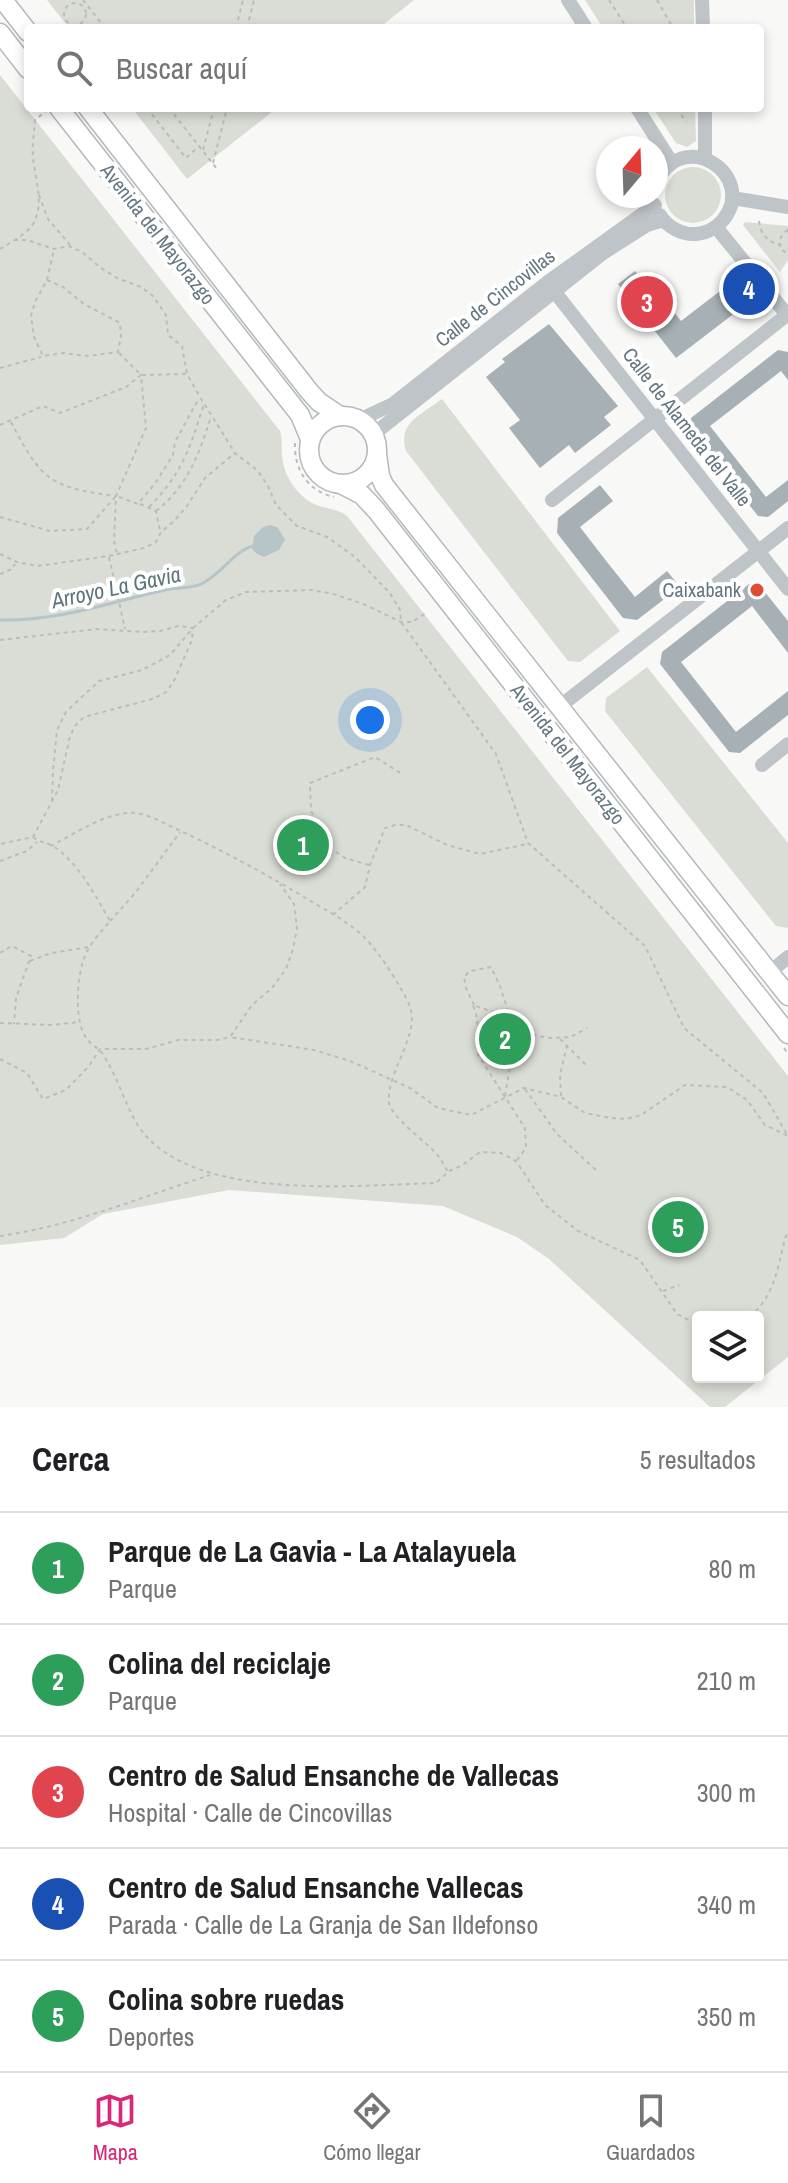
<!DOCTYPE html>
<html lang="es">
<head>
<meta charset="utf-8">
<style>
	:root { --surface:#fff; --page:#f6f6f6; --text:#202124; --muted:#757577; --line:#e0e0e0; --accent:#db2777 }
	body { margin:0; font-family:"Archivo Narrow",sans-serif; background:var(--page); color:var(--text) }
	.controls { position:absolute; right:24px; bottom:24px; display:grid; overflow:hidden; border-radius:8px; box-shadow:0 4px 12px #0003 }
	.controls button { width:72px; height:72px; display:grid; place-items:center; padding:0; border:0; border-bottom:2px solid var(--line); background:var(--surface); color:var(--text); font:40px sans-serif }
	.compass { position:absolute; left:596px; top:136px; width:72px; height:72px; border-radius:50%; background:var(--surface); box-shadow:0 4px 12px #0003; rotate:19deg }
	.you { position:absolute; left:370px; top:720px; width:28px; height:28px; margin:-20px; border:6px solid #fff; border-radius:50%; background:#1a73e8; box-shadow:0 0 0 12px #1a73e833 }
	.badge { display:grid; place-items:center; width:52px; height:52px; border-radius:50%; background:var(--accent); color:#fff; font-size:26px; font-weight:700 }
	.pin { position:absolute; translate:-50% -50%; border:4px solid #fff; box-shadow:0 2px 8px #0006 }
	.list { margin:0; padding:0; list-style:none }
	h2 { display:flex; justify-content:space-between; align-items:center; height:104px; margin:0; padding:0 32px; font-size:34px }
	h2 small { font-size:26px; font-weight:400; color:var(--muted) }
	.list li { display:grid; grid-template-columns:52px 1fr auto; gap:24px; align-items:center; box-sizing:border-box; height:112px; padding:0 32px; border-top:2px solid var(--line) }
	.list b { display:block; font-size:30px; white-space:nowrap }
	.list p { margin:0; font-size:26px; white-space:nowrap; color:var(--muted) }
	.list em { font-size:26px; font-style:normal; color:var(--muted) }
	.icon { flex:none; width:44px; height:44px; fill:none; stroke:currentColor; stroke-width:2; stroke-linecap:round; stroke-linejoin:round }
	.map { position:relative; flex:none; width:788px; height:1407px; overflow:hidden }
	.search { position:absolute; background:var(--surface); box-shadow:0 4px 12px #0003; left:24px; right:24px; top:24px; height:88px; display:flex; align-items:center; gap:20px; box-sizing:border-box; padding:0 28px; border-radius:8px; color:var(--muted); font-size:30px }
	.sheet { height:664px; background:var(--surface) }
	nav { display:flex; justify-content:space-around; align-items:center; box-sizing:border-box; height:112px; border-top:2px solid var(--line); background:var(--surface); font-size:22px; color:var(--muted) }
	nav a { display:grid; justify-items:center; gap:4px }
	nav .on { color:var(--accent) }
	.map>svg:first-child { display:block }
	.green { fill:#d9ddd5; fill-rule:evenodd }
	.water { fill:#b7c5c8 }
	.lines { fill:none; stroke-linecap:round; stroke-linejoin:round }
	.stream { stroke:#b7c5c8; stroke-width:3 }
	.building { fill:#a7b0b5 }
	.major-casing { stroke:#b3b9bc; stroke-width:21 }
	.path { stroke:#babdc0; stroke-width:2; stroke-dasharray:4 4; stroke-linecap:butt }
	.minor { stroke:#bfc4c8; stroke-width:14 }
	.major { stroke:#fff; stroke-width:18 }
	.poi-dot { fill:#dd4e32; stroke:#fff; stroke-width:3 }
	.labels { text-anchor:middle; stroke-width:8; stroke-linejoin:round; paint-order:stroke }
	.street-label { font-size:20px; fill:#657680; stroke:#fff }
	.poi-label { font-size:20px; fill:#657680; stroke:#fff; text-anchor:end }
	.water-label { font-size:22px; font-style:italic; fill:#5f757a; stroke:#fff }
</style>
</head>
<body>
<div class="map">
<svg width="788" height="1407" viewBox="0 0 788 1407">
	<rect width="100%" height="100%" fill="#f8f8f6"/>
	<g class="green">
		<polygon points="47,0 414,0 379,28 69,28"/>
		<polygon points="585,0 694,0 694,28 603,28"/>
		<path d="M0 75 280 431C283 440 281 447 282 456 284 475 295 493 312 503 323 509 337 508 347 516L788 1076V1357L725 1407H710L549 1259 517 1237 443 1206 229 1190 103 1214 64 1238 0 1245ZM698 1317H758V1377H698Z"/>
		<polygon points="132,108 277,108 187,179"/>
		<polygon points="653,108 695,108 696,141 687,147 676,143"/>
		<circle cx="693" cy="195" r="28"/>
		<polygon points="745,222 788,226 788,260 780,272 743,225"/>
		<path d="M442 399 620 631 580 662 568 661 406 451C397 423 422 414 442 399Z"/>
		<polygon points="647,667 788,843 788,928 776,926 605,711 606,698"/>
	</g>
	<polygon class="water" points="270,525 277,527 285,539 279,550 264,557 257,554 252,549 254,536 263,527"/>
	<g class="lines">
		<path class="stream" d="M0 620C60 621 107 603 165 590 176 587 191 589 201 584 223 574 232 551 256 545"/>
	</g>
	<g class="building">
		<polygon points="635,271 669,315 674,312 681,321 724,288 740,309 676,358 618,284"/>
		<polygon points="549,324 618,406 604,417 611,425 575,453 569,445 540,468 509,428 520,420 486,377 505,362 502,359"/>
		<polygon points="778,350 788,352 788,380 781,371 710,426 766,497 788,480 788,501 768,517 758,516 689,428 691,418"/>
		<polygon points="600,485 613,501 580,527 607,562 635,597 667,571 680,587 637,620 623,618 557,533 558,518"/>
		<polygon points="749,584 760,586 788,621 788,653 752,606 681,662 736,732 788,691 788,715 740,753 729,752 660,664 662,652"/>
	</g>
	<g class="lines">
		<defs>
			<g id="major">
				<polyline points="3,0 28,32"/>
				<polyline points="0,33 28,69"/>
				<polyline points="59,108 300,415 310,439"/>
				<polyline points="88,108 309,391 319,402 340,416"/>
				<circle cx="343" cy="450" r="34"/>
				<polyline points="377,454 380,476 384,485 788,996"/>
				<polyline points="341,484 362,495 376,510 788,1034"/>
			</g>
		</defs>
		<use href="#major" class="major-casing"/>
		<g class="path">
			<polyline points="83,0 105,28"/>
			<polyline points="609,0 627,28"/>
			<polyline points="657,0 673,28"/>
			<circle cx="75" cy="14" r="11"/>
			<polyline points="236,28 243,0"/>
			<polyline points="247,28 254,0"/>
			<polyline points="147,108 186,158 199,146"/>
			<polyline points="169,108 217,169"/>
			<polyline points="677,108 686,122"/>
			<polyline points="203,150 214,108"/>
			<polyline points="213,163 227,108"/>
			<polyline points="39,195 48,219 71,246"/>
			<path d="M759 221C761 235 767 241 780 245"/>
			<path d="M788 230C780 234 779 241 781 249L788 254"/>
			<polyline points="14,240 27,240 54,249 69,246 82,252 101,268 117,278 141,287 153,296 166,315 168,335 182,346 187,374 200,397 235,453 258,471 268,486 276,505 297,526 327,537 355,557 390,593 400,610 401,622 496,754 528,843 645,946 684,1028 763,1093 788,1136 765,1125 747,1100 727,1087 685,1085 641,1115 626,1119 611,1118 585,1113 561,1097 524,1088 471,1115 438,1108 410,1088 350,1061 314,1050 230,1037"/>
			<path d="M0 249C10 243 23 236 31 227 46 206 35 181 33 158 32 146 34 133 35 120L46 111"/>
			<polyline points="47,280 63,287 84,304 120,323 121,336 118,352 88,356 63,353 43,356 34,337 31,316 35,302 47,280 54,250"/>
			<polyline points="119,353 141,375 187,374"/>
			<polyline points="0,368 41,357"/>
			<path d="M11 422C42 481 50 487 115 496"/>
			<polyline points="0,425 43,406 60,413 126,387 141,375 146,428 116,496 114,541 117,554"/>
			<path d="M295 443C294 470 308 491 334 497"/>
			<polyline points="140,504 156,511 160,531"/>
			<path d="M149 507C183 472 189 450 204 404"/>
			<path d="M156 511C187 487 200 453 211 416"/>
			<polyline points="0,517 50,531 87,529 116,496 138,504 156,482 173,455 175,442 199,398"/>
			<polyline points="0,554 17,562 37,566 109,556 144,548 156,542 161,532 174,521 187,506 205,478 235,453"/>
			<polyline points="109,557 125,629"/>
			<polyline points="0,574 12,569 15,564"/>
			<polyline points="0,640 97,629 143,632 160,631 178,626 193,628 192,640 173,683 165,693 152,699 84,717 75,726 70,736 58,790 33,837 0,844"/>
			<polyline points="52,801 53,771 57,730 66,712 99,681 142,670 170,655 193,628 226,600 246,592 311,590 334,594 366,605 401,622 412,622 426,613"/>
			<path d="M33 837C39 842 44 842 51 845 76 859 96 896 110 921 101 932 90 943 85 956 77 975 73 1022 87 1039 92 1046 100 1048 104 1056 118 1078 125 1105 139 1127 191 1203 356 1185 436 1183L448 1172C444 1165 440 1157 434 1151 424 1141 391 1116 389 1103 386 1071 422 1034 409 1004 400 985 379 952 365 938 348 921 325 910 304 897 264 873 223 851 181 831 166 825 152 815 136 813 107 811 76 833 51 846"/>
			<polyline points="0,861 27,851 37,842"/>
			<polyline points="369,865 345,858 332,849 311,811 310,783 375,757 402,774"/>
			<polyline points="333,915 365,887 370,865 385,828 395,825 406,825 447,845 480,854 527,844"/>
			<polyline points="110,921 136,892 180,832"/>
			<polyline points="0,953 12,946 31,956 16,998 14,1024"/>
			<polyline points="30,961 51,953 89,947"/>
			<polyline points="474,1005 466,988 464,977 470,971 491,967 500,986 510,1017"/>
			<path d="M499 1015C495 1032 495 1040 506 1055H512L527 1033"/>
			<polyline points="0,1023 52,1025 78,1022"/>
			<polyline points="560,1039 586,1065"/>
			<polyline points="784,1048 788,1054"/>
			<polyline points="0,1059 27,1073 43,1099 66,1090 89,1066 100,1049 146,1049 178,1040 217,1040 230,1037 252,1005 272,988 286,969 293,949 297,928 294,904 280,884"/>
			<polyline points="525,1089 557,1134 597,1171"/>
			<polyline points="505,1096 512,1055"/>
			<polyline points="561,1096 560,1075 567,1045"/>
			<polyline points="517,1160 526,1148 525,1128 478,1055 479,1034 476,1013 473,1005 505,1016 527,1033 548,1038 571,1037 587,1028"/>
			<polyline points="449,1171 461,1166 480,1152 501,1153 516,1161 545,1205 578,1231 640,1260 677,1314 698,1325"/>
			<path d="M0 1236C71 1226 142 1197 210 1175"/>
			<polyline points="663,1291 679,1285"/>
			<path d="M750 1317C774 1296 778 1268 785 1238L788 1233"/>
		</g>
		<g class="minor">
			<polyline points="568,0 586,28"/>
			<polyline points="702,0 703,28"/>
			<polyline points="637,108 672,163"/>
			<polyline points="705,158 705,108"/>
			<path d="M656 184C682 124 759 176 723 220 716 228 707 233 696 234 682 235 667 227 660 215"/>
			<polyline points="732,198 788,207"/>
			<polyline points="716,227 788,316"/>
			<polyline points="554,291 788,589"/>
			<polyline points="359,420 393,404 548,282 655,205"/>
			<polyline points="374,436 380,429 603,253 647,225 663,220"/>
			<polyline points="552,500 787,315"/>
			<polyline points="559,707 788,528"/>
			<polyline points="762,765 788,744"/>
			<polyline points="769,973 788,957"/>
		</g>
		<use href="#major" class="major"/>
	</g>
	<circle class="poi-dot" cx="757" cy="590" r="8"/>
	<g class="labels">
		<g class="street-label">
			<text transform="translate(158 234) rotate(52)" y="7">Avenida del Mayorazgo</text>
			<text transform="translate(495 298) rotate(-38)" y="7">Calle de Cincovillas</text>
			<text transform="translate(687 427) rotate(52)" y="7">Calle de Alameda del Valle</text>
			<text transform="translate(568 754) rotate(52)" y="7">Avenida del Mayorazgo</text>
		</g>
		<g class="poi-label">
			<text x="741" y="597">Caixabank</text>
		</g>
		<g class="water-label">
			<text transform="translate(116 587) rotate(-12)" y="8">Arroyo La Gavia</text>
		</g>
	</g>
</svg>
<div class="controls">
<button><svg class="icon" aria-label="layers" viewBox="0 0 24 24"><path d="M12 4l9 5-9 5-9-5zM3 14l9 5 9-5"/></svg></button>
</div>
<svg class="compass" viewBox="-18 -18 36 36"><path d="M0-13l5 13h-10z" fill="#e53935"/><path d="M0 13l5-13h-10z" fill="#757577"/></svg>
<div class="you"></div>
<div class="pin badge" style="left:303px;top:845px;background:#2e9e5b">1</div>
<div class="pin badge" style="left:505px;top:1039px;background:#2e9e5b">2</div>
<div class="pin badge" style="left:647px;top:302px;background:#e0444e">3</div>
<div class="pin badge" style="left:749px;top:289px;background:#1a4fb4">4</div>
<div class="pin badge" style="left:678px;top:1227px;background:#2e9e5b">5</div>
<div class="search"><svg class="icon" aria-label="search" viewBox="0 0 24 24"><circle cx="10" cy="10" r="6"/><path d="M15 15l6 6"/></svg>Buscar aquí</div>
</div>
<section class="sheet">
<h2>Cerca<small>5 resultados</small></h2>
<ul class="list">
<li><span class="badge" style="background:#2e9e5b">1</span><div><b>Parque de La Gavia - La Atalayuela</b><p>Parque</p></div><em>80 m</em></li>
<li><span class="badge" style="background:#2e9e5b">2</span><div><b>Colina del reciclaje</b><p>Parque</p></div><em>210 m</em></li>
<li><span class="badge" style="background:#e0444e">3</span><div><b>Centro de Salud Ensanche de Vallecas</b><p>Hospital · Calle de Cincovillas</p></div><em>300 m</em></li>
<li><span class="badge" style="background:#1a4fb4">4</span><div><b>Centro de Salud Ensanche Vallecas</b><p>Parada · Calle de La Granja de San Ildefonso</p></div><em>340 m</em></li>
<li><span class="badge" style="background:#2e9e5b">5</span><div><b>Colina sobre ruedas</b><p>Deportes</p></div><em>350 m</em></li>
</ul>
</section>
<nav>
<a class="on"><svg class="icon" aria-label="map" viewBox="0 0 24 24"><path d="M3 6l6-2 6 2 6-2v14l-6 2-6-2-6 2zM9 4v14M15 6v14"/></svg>Mapa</a>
<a><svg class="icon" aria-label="directions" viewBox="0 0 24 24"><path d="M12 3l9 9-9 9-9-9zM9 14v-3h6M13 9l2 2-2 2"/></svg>Cómo llegar</a>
<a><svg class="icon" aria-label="saved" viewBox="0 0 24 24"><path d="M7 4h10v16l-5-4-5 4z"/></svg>Guardados</a>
</nav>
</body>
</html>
